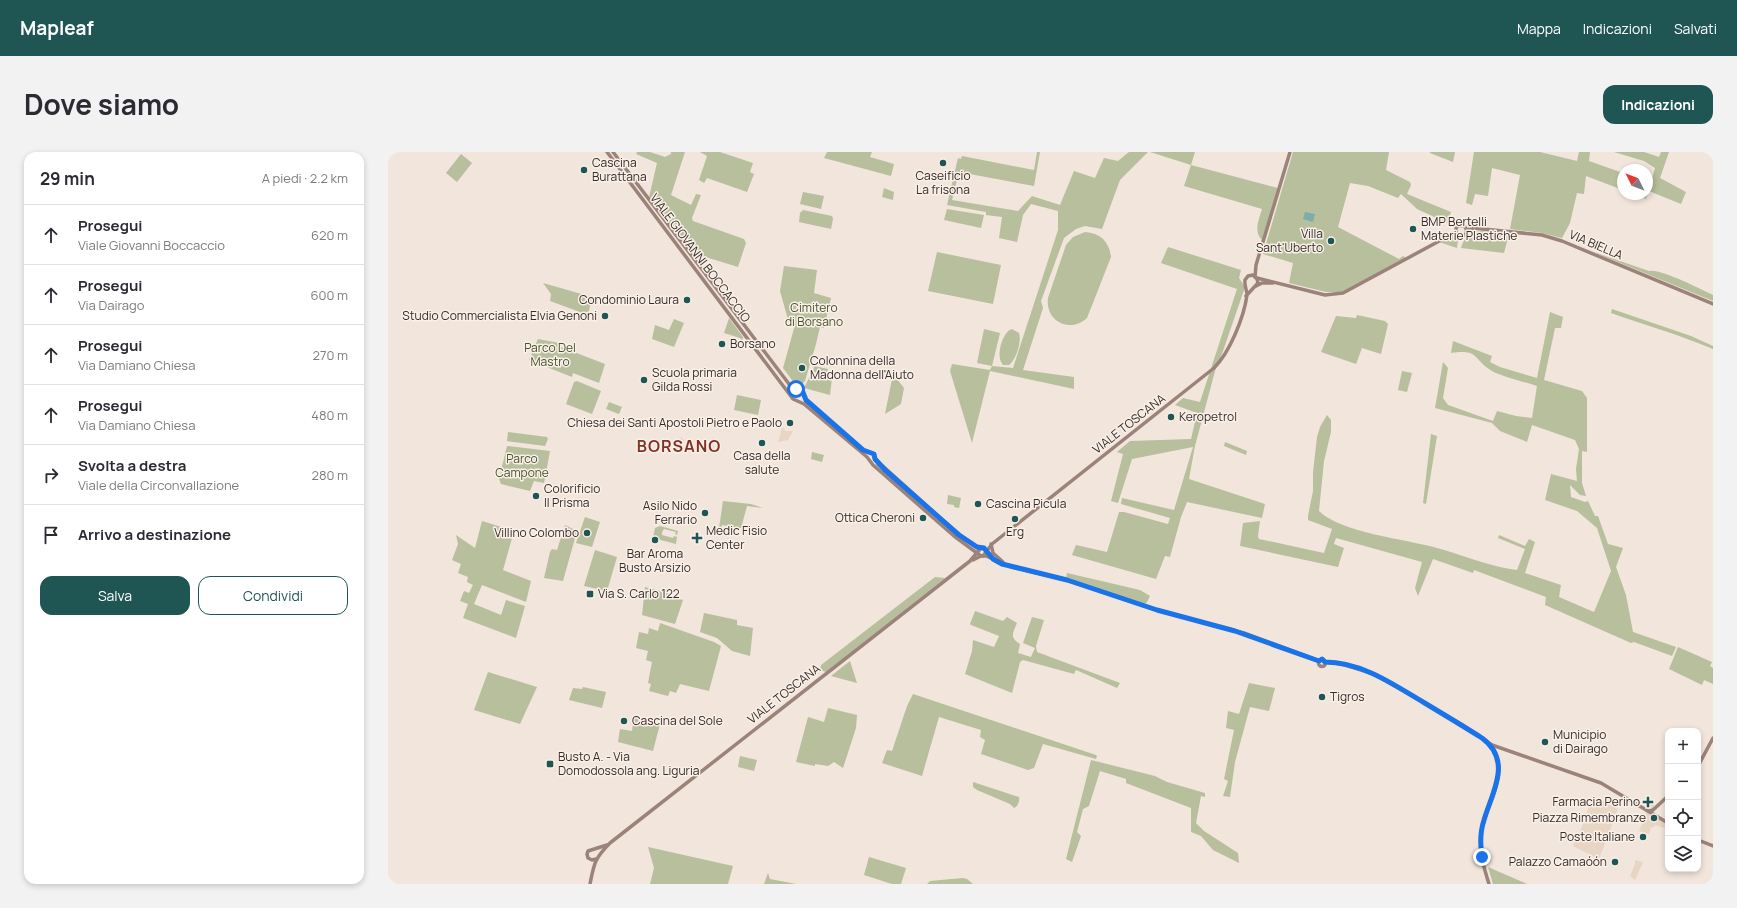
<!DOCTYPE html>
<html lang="it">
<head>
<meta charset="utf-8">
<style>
	:root { --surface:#fff; --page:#f2f2f3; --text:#2b2b33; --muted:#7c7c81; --line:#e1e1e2; --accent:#1f5654 }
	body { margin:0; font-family:Manrope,sans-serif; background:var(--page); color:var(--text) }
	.controls { position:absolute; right:12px; bottom:12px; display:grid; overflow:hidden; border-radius:8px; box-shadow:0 2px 6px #0003 }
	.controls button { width:36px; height:36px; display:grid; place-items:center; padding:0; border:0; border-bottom:1px solid var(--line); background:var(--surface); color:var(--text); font:20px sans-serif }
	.compass { position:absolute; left:1229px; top:12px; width:36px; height:36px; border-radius:50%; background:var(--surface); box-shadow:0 2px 6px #0003; rotate:312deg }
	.stop { position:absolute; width:12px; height:12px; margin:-9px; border:3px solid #1a73e8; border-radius:50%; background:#fff }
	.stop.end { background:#1a73e8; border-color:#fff; box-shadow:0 1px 4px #0008 }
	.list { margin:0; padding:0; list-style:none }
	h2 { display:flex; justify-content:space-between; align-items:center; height:52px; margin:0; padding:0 16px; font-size:17px }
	h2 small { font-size:13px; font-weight:400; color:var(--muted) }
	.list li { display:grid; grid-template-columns:26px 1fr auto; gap:12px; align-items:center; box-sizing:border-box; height:60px; padding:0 16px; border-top:1px solid var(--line) }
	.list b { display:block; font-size:15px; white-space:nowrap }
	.list p { margin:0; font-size:13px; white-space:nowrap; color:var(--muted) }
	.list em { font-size:13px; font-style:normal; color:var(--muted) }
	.actions { display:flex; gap:8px; padding:12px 16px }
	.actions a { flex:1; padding:9px 0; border:1px solid var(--accent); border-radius:12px; text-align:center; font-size:14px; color:var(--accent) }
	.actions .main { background:var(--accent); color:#fff }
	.icon { flex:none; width:22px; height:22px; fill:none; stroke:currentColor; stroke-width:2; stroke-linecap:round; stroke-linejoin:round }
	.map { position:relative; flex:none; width:1325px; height:732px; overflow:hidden; border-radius:12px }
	header { display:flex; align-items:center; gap:24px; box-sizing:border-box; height:56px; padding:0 20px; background:var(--accent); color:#fff }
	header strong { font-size:19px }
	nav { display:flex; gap:22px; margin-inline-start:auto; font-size:14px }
	.intro { display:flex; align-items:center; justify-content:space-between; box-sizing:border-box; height:96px; padding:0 24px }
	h1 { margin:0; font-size:28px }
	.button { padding:10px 18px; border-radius:12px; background:var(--accent); color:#fff; font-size:14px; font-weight:700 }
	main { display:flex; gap:24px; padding:0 24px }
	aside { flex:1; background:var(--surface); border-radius:12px; box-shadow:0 2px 6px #0003 }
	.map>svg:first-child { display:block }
	.green { fill:#b7bf9c }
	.plaza { fill:#e8d5c3 }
	.water { fill:#7cadab }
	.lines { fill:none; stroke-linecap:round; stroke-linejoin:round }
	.secondary { stroke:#9c8379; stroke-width:3.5 }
	.route { stroke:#1a73e8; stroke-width:5 }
	.poi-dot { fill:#1f5654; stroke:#f9f0e8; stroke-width:1.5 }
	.labels { text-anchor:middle; stroke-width:3; stroke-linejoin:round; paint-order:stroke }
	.poi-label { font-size:12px; fill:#362b28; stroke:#f9f0e8; text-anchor:start }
	.street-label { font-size:12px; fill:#362b28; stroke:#f9f0e8 }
	.park-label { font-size:12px; fill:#48532d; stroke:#f9f0e8 }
	.district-label { font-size:16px; font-weight:bold; letter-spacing:1px; fill:#823224; stroke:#f9f0e8 }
</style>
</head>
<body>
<header>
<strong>Mapleaf</strong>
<nav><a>Mappa</a><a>Indicazioni</a><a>Salvati</a></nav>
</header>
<div class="intro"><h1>Dove siamo</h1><a class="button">Indicazioni</a></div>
<main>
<aside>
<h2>29 min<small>A piedi · 2.2 km</small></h2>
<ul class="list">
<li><svg class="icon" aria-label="ahead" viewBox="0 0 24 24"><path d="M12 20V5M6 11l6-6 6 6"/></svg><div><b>Prosegui</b><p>Viale Giovanni Boccaccio</p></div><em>620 m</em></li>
<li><svg class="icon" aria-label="ahead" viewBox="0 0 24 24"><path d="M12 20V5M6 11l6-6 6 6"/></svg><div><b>Prosegui</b><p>Via Dairago</p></div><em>600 m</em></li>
<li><svg class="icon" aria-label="ahead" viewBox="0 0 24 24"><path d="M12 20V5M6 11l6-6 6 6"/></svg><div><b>Prosegui</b><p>Via Damiano Chiesa</p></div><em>270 m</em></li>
<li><svg class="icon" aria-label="ahead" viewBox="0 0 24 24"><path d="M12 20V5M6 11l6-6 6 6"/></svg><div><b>Prosegui</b><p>Via Damiano Chiesa</p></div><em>480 m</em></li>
<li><svg class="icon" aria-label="right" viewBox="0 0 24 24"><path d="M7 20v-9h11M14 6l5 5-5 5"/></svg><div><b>Svolta a destra</b><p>Viale della Circonvallazione</p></div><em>280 m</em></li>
<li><svg class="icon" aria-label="arrive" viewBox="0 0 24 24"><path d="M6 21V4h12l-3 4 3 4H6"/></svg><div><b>Arrivo a destinazione</b></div></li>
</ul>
<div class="actions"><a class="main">Salva</a><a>Condividi</a></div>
</aside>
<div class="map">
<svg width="1325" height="732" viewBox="0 0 1325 732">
	<rect width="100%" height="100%" fill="#f1e5dc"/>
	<g class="green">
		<polygon points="249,0 262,0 277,5 283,2 283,0 297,0 283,43 303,53 308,42 313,43 304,66 305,69 356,87 358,91 350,115 311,103 306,101 298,91 296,92 261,45 269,11 248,2"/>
		<polygon points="312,0 332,0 365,11 362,20 366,22 359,40 319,26 316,31 311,28 319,4"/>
		<polygon points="439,0 484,0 482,5 506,12 503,24 436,6"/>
		<polygon points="649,0 652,0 646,34 571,20 564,48 630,59 644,44 672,53 686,19 707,26 716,6 730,9 741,0 760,0 732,28 714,77 697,74 688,77 676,86 653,149 655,156 635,218 686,225 686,237 602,219 584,291 562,219 564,212 602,218 604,214 589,211 596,177 612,181 604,214 625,216 670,78 670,59 643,52 635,63 629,90 611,86 614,65 598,63 598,60 559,53 570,6 573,7 574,4 646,18"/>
		<path d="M762 0H807L803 13 890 36 874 88C865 78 871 68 874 57L796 34 803 13Z"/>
		<polygon points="905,0 1001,0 998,18 1022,30 1023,33 1019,42 1063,60 1061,66 1069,70 1066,74 1029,57 1013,42 1010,46 980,34 962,31 950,75 1011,107 1015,104 1019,107 955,140 938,140 901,131 905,111 875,102"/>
		<polygon points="1042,0 1067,0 1065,10 1042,1"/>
		<polygon points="1086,0 1152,0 1189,9 1191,0 1202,0 1201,9 1235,21 1235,38 1198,24 1196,42 1189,41 1182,71 1174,86 1154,81 1122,77 1132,23 1104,16 1100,44 1087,42 1084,53 1078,51"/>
		<polygon points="1226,0 1256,0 1271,5 1273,0 1281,0 1272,26 1298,40 1293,52 1261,39 1258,47 1246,42 1259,42 1259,29 1263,30 1267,16 1256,9"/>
		<polygon points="73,2 84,11 69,30 58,21"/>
		<polygon points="496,36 506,40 505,48 494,45"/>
		<polygon points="415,40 436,44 433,57 412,52"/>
		<polygon points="559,57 596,63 593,76 556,68"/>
		<polygon points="415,58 444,64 445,67 443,77 411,70 412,61"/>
		<path d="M1094 79 1121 82 1116 101 1073 96C1076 85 1083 79 1094 79Z"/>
		<path d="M697 80C712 81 721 89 723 105L699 166C681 182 657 169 660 146L678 93 685 85Z"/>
		<polygon points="1066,83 1070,87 1069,96 1051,90"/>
		<polygon points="780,95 853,118 851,126 857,135 835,199 827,219 807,294 801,327 877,352 874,366 799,350 793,365 782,405 777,404 768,427 684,403 688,393 719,400 731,360 736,360 780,372 782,366 733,352 734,346 786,358 805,295 744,307 730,351 723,349 735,302 729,300 742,289 803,287 809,261 787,253 795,246 812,250 849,137 773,111"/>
		<path d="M1203 99 1261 119C1271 116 1313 137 1325 143V149Z"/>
		<polygon points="549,100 613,113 605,152 540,139"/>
		<polygon points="396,114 429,118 426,141 443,146 436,176 432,175 428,192 417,229 413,233 407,232 395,216 407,173 401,171 392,139"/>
		<polygon points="155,131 204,145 200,163 162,149 163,142"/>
		<path d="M1224 157 1303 184 1325 194V197C1292 183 1257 173 1223 161Z"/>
		<path d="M1162 160 1175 165 1173 176H1167L1156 228 1194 239 1199 246V300L1194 299V331L1198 344 1192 343 1182 333 1183 345 1197 350 1200 349 1207 364H1210L1220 392 1235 396 1228 415 1238 443 1245 480 1288 495 1284 504 1246 490 1243 491 1157 453 1158 445 1086 418 1085 421 1045 407 1030 444 1027 436 1034 410 948 386 946 392 956 396 950 415 852 394 855 371 872 369 870 384 871 387 936 401 944 377 920 368V364L925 339V320L929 285 932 275 939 263 943 268V280L936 309 931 359C953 381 1018 387 1049 396 1075 403 1102 415 1129 418L1137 397 1110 386 1111 383 1137 394 1141 387 1147 390 1137 421 1173 433 1171 445 1206 460 1223 419 1209 376 1189 359 1157 348 1163 322 1189 329 1188 317 1191 297 1187 288 1144 273 1139 290 1112 279 1104 271 1047 256 1055 210 1060 216 1055 246 1060 253 1105 269 1109 259 1128 264 1144 266 1149 234C1137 230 1115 225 1104 219 1084 207 1092 197 1063 201L1065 189 1104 204 1102 210 1112 215 1149 226Z"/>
		<polygon points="969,163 997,169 1000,172 993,202 974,196 968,212 933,200 948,164 968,166"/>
		<polygon points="341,166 355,185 354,189 352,186 336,181"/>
		<polygon points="286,167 296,171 286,195 264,187 267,173 281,178"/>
		<path d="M624 177 631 181C634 189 628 208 621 213H615C607 205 614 180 624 177Z"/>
		<polygon points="150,187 171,191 173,195 217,212 211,231 185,221 184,225 141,208"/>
		<polygon points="426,214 440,217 438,223 425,220"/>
		<polygon points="1014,219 1024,221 1019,240 1010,238"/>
		<polygon points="423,222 444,226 442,243 416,236"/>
		<polygon points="505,222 516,236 513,252 497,262"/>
		<polygon points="189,229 213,239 204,262 178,252 186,230"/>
		<polygon points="349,243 373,248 370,263 346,258"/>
		<polygon points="221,250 234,255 231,262 218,257"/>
		<polygon points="120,280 159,285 160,287 157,294 119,289"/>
		<polygon points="1043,282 1049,284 1038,352 1035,351"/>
		<polygon points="837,290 859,299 858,303 836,294"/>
		<polygon points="119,294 162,299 156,331 146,329 142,339 113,332 111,327"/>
		<polygon points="424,300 436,303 434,310 423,307"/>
		<polygon points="489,311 571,385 590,396 589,398 570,385 487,313"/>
		<polygon points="560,343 573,346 571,356 566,355 566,353 559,352"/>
		<polygon points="335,349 363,352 375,356 359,354 353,376 334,373 332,383 330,383"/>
		<polygon points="197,365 212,370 204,395 188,391"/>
		<polygon points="94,369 126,379 115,418 143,429 138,450 94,433 86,452 113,463 118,448 137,454 128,486 75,466 80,452 72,449 76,439 81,441 85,433 79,430 80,425 70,421 73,412 64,408 70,392 68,383 87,396"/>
		<polygon points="177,373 189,379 175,429 156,426 162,400 164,397 169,398"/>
		<polygon points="272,374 290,379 289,383 287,382 288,380 276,377 274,380 274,383 285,386 286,384 289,385 288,392 265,386 267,376"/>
		<polygon points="207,398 229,405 219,439 196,434"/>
		<polygon points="679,421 752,438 762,444 759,450 757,452 678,427"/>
		<polygon points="547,425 557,426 438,520 432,518 433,513"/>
		<polygon points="257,435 283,442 284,445 295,448 287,472 254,463"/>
		<path d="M587 459 615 469 619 465 629 471C625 481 621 485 632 492L630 501 643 505 647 496 635 491 644 465 656 468 648 494 649 500 732 531 729 536 688 518 686 522 635 508 632 510 624 541 577 522 584 499 585 488 606 495 611 484 583 473 582 472Z"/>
		<polygon points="316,461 349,468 349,473 365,476 362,504 344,499 329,486 312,480"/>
		<polygon points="272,471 326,490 333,494 321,539 292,532 288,541 282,539 280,544 261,539 263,532 260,531 264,510 258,508 260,499 248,496 251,480 260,482 261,476 270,479"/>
		<polygon points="1290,495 1324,510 1322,514 1325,516 1325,532 1316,528 1314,533 1281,517"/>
		<polygon points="462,509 469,531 443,524"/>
		<polygon points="100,520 149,535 132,572 86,558"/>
		<polygon points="861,531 887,536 881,559 862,555 847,610 842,645 835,644 840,629 836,627 846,578 838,576 840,559 851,562"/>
		<polygon points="195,535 218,540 214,556 181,548 185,536 194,537"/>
		<polygon points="525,542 708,603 709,604 708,607 655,592 646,616 640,618 593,602 597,588 592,585 593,578 551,565 534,624 494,611 499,598 504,599 519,554"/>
		<polygon points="440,556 469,563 468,576 455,616 446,610 440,614 427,612 427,614 408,610 420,565 436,570"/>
		<polygon points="246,565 272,572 265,599 230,590 232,577 244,579"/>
		<polygon points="352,604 369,608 366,619 350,615"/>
		<polygon points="703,608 767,624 779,630 817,641 817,645 813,644 808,671 816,679 850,701 851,711 825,698 813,684 803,680 803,656 738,631 738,627 712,619 701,654 695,657 689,680 693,684 684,710 678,707"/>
		<path d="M585 630 631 645C632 648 630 655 626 656L622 652 589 638 585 635Z"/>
		<polygon points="260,695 345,714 340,732 262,732 266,716"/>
		<polygon points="481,705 518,716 513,732 504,732 476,723"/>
		<polygon points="1100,715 1139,732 1105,732"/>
		<polygon points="380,721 382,727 408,732 376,732"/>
		<polygon points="575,726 579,727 585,732 539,732 542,729"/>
	</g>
	<g class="plaza">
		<polygon points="394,276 397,277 397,279 405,279 400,288 390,290"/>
		<polygon points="293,285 296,288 294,295 293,294 293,299 285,297"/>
		<polygon points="1206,645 1230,657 1211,707 1185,694 1194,675 1201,654"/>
		<polygon points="1263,649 1267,651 1266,660 1280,671 1277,676 1267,673 1266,675 1263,675 1261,682 1251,679 1258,663 1257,659"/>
		<polygon points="1247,708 1255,710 1247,728 1242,724 1247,712"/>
	</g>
	<polygon class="water" points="917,60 927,62 925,70 915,67"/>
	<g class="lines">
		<g class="secondary">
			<polyline points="219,0 405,247 416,252 479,305 485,313 566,384 593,404"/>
			<polyline points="225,0 401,232 406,236 414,238 418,249 475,298 486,302 487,307"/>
			<circle cx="1073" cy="79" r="5.5"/>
			<polyline points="1079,78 1085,76 1154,83 1174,89 1325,152"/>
			<polyline points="867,125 868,113 902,0"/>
			<polyline points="869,126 937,143 955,141 1068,80"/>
			<polyline points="868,134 874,131 885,131"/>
			<polyline points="487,307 569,381 588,394 596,397 604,406"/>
			<polyline points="603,392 605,401 615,410"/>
			<path d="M595 404 604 392 826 216C842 200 856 165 859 143 859 138 856 133 857 128L860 124 865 123 869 127 870 131 858 144"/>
			<polyline points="585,408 593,404 598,404 623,415 679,428 769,458 856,481 931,509"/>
			<circle cx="934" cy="511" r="3.5"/>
			<polyline points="937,510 954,512 986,522 1073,572 1104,593 1213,631 1280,671"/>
			<polyline points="1310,614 1325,586"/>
			<polyline points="1261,659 1265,658 1280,644"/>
			<polyline points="1310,688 1325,694"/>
			<polyline points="208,707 204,708 200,706 199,702 200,699 219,693"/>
			<path d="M202 732C206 711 207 706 222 691L582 409 593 396"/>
			<path d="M1101 732C1096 716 1091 700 1093 683 1095 660 1111 640 1111 617 1111 609 1107 601 1104 593"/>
		</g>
	</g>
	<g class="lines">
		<path class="route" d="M408 237 414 238 418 248 475 298 486 302 487 307 497 318 571 383 589 395 596 396 605 407 614 412 679 428 769 458 847 479 931 509 934 507 937 510C973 510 1005 532 1035 550 1055 562 1075 574 1094 586 1125 609 1104 640 1096 668 1092 680 1092 692 1094 705"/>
	</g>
	<g class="poi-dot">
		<circle cx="555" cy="11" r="4"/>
		<circle cx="196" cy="18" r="4"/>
		<circle cx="1025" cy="77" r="4"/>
		<circle cx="943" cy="89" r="4"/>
		<circle cx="299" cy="148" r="4"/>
		<circle cx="217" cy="164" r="4"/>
		<circle cx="334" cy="192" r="4"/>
		<circle cx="414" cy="216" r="4"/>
		<circle cx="256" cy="228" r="4"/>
		<circle cx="783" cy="265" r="4"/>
		<circle cx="402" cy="271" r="4"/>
		<circle cx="374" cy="291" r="4"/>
		<circle cx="148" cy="344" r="4"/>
		<circle cx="590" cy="352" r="4"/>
		<circle cx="317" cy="361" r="4"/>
		<circle cx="535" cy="366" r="4"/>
		<circle cx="627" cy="367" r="4"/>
		<circle cx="199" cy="381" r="4"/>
		<path d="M307 380h4v4h4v4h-4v4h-4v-4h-4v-4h4z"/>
		<circle cx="267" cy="388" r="4"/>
		<rect x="198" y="438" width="8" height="8" rx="2"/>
		<circle cx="934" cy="545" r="4"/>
		<circle cx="236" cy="569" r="4"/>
		<circle cx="1157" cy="590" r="4"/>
		<rect x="158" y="608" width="8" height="8" rx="2"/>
		<path d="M1258 644h4v4h4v4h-4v4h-4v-4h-4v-4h4z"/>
		<circle cx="1266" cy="666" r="4"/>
		<circle cx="1255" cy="685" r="4"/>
		<circle cx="1227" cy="710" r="4"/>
	</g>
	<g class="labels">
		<g class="poi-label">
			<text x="204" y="15">Cascina<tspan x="204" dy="14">Burattana</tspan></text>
			<text x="555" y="28" text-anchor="middle">Caseificio<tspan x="555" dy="14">La frisona</tspan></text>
			<text x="1033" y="74">BMP Bertelli<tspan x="1033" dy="14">Materie Plastiche</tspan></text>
			<text x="935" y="86" text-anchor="end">Villa<tspan x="935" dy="14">Sant'Uberto</tspan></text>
			<text x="291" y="152" text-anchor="end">Condominio Laura</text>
			<text x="209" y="168" text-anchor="end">Studio Commercialista Elvia Genoni</text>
			<text x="342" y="196">Borsano</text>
			<text x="422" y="213">Colonnina della<tspan x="422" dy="14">Madonna dell'Aiuto</tspan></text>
			<text x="264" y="225">Scuola primaria<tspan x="264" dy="14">Gilda Rossi</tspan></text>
			<text x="791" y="269">Keropetrol</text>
			<text x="394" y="275" text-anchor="end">Chiesa dei Santi Apostoli Pietro e Paolo</text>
			<text x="374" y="308" text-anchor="middle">Casa della<tspan x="374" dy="14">salute</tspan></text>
			<text x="156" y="341">Colorificio<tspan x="156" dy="14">Il Prisma</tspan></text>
			<text x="598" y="356">Cascina Picula</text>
			<text x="309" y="358" text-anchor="end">Asilo Nido<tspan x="309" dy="14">Ferrario</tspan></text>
			<text x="527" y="370" text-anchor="end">Ottica Cheroni</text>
			<text x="318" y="383">Medic Fisio<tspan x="318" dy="14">Center</tspan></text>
			<text x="627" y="384" text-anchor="middle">Erg</text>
			<text x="191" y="385" text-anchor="end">Villino Colombo</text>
			<text x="267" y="406" text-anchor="middle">Bar Aroma<tspan x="267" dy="14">Busto Arsizio</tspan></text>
			<text x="210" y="446">Via S. Carlo 122</text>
			<text x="942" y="549">Tigros</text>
			<text x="244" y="573">Cascina del Sole</text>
			<text x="1165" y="587">Municipio<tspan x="1165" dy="14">di Dairago</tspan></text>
			<text x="170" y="609">Busto A. - Via<tspan x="170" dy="14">Domodossola ang. Liguria</tspan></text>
			<text x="1252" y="654" text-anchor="end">Farmacia Perino</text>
			<text x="1258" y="670" text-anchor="end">Piazza Rimembranze</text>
			<text x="1247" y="689" text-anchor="end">Poste Italiane</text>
			<text x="1219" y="714" text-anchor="end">Palazzo Camaóón</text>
		</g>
		<g class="street-label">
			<text transform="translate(1208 93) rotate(23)" y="4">VIA BIELLA</text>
			<text transform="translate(312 106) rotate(53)" y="4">VIALE GIOVANNI BOCCACCIO</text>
			<text transform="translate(741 272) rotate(-38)" y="4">VIALE TOSCANA</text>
			<text transform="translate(396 542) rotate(-38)" y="4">VIALE TOSCANA</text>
		</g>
		<g class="park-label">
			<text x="426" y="160">Cimitero<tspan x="426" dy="14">di Borsano</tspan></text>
			<text x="162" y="200">Parco Del<tspan x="162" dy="14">Mastro</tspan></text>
			<text x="134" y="311">Parco<tspan x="134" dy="14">Campone</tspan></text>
		</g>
		<g class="district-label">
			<text x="291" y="300">BORSANO</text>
		</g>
	</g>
</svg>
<div class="controls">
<button>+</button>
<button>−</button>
<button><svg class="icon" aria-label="locate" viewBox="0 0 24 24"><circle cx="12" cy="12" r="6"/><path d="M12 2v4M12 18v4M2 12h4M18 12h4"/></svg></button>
<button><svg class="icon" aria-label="layers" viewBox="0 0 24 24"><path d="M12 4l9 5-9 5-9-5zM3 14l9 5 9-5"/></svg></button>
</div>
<svg class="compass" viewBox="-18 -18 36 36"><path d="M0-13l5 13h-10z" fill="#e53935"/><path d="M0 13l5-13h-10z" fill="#7c7c81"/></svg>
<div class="stop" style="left:408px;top:237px"></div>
<div class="stop end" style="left:1094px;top:705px"></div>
</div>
</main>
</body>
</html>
